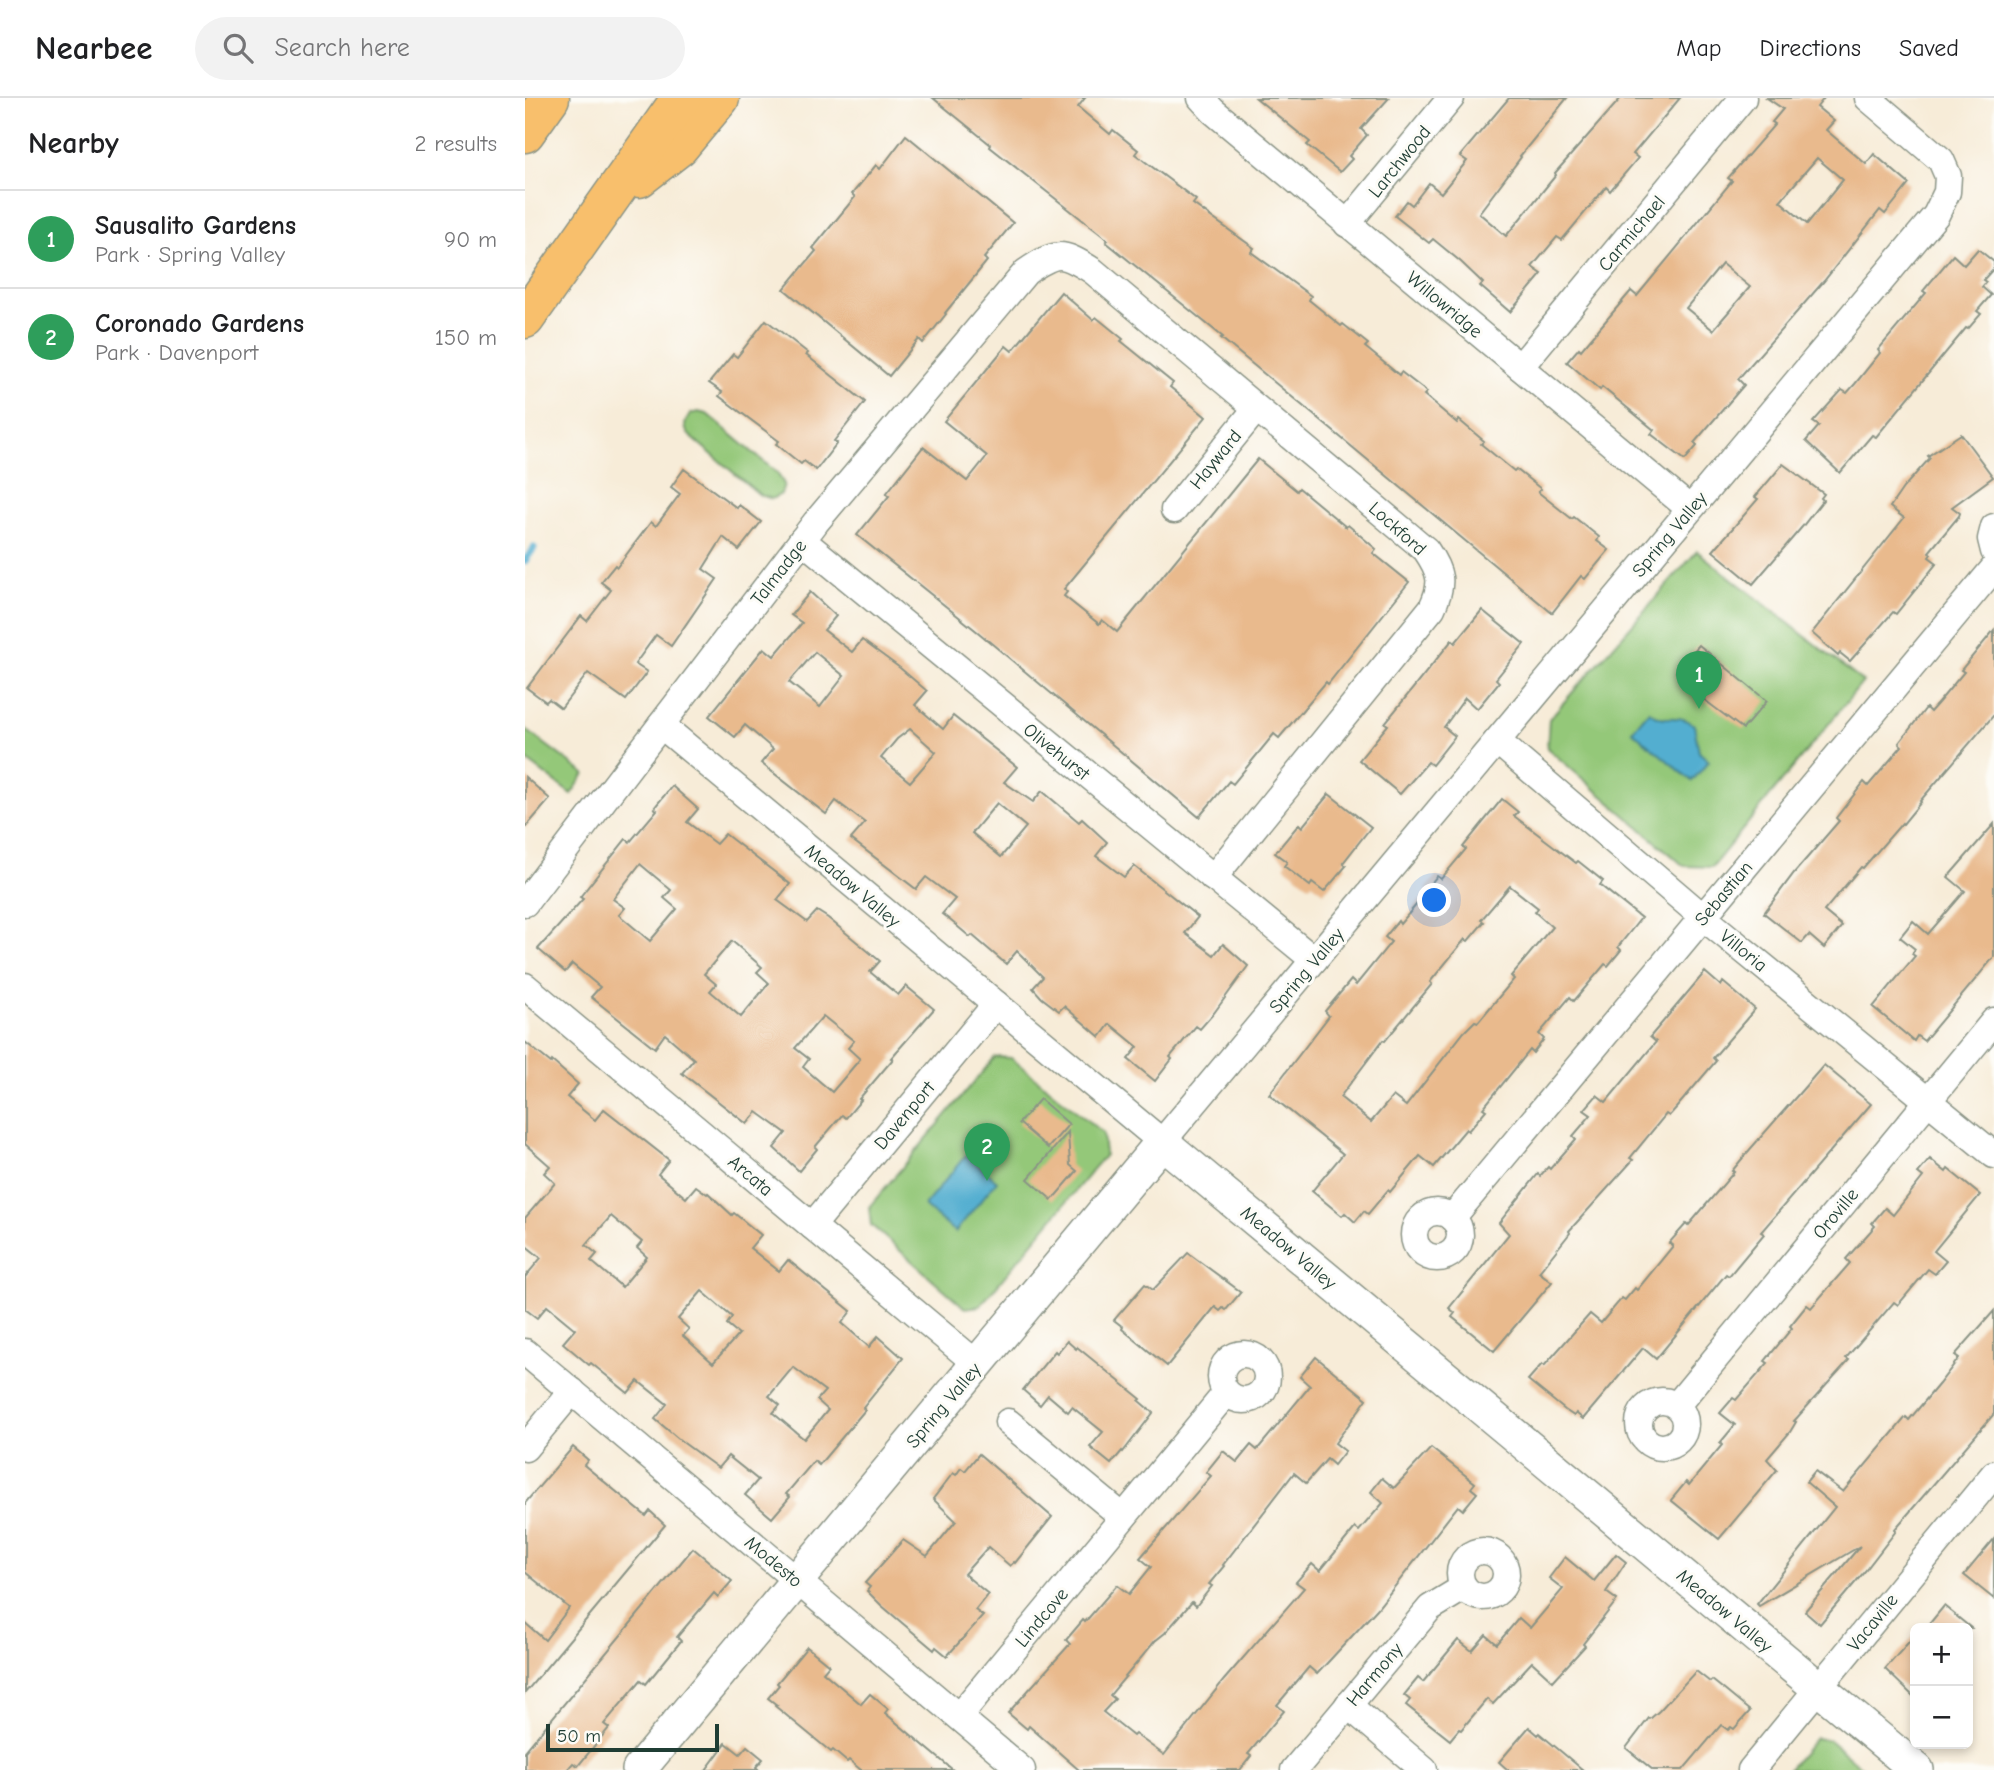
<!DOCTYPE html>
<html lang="en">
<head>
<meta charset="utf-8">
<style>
	:root { --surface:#fff; --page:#f2f2f2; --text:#202124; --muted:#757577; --line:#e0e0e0; --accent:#ea580c }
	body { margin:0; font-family:"Comic Neue",sans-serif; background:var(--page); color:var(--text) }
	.controls { position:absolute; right:21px; bottom:21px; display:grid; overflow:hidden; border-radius:10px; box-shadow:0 4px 10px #0003 }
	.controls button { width:63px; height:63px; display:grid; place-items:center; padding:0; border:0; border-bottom:2px solid var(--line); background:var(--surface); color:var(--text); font:35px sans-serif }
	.scale { position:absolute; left:21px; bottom:18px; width:173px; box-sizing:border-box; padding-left:7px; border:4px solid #1f3d34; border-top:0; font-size:19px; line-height:24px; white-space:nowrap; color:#1f3d34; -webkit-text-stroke:5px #fdfcf7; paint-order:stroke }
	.you { position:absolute; left:910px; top:803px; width:24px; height:24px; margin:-18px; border:5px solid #fff; border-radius:50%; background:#1a73e8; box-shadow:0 0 0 10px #1a73e833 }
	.badge { display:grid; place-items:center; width:46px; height:46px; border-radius:50%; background:var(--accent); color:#fff; font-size:23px; font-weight:700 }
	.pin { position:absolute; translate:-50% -58px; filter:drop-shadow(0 2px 4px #0008) }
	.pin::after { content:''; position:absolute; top:37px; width:24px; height:21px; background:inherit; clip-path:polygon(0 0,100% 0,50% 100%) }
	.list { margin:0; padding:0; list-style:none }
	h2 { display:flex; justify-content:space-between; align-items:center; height:91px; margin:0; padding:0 28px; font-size:30px }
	h2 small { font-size:23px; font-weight:400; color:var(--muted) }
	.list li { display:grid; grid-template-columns:46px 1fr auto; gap:21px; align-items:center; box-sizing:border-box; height:98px; padding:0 28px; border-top:2px solid var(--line) }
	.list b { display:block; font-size:26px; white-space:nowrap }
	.list p { margin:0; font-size:23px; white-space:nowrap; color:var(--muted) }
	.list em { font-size:23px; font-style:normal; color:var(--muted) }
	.icon { flex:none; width:38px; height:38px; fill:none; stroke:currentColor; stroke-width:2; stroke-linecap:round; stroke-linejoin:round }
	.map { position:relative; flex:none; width:1469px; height:1672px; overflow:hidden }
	header { display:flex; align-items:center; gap:42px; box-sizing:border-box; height:98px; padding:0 35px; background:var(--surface); border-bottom:2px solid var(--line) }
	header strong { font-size:33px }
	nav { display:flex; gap:38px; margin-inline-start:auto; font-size:24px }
	.search { width:490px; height:63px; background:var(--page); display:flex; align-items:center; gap:18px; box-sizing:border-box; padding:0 24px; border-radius:38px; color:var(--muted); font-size:26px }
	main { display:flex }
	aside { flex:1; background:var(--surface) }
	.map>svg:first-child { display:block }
	.green { fill:#94c879; stroke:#5a8256; stroke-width:2 }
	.water { fill:#52aed0; stroke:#387682; stroke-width:2 }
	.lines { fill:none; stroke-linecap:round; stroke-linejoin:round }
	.stream { stroke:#52aed0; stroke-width:7 }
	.building { fill:#e9ba8d; fill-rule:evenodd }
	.minor-casing { stroke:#8b9486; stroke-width:29 }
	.tertiary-casing { stroke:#8b9486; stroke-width:36 }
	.motorway-casing { stroke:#8b9486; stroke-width:41 }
	.minor { stroke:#fff; stroke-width:26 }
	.tertiary { stroke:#fff; stroke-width:33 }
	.motorway { stroke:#f8bf6c; stroke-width:38 }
	.labels { text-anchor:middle; stroke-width:6; stroke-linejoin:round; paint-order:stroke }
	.street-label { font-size:19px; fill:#1f3d34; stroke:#fdfcf7 }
</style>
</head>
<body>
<header>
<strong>Nearbee</strong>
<div class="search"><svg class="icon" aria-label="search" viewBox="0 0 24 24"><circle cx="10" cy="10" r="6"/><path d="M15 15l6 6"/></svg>Search here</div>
<nav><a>Map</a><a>Directions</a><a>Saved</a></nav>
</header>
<main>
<aside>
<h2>Nearby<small>2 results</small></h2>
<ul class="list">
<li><span class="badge" style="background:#2e9e5b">1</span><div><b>Sausalito Gardens</b><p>Park · Spring Valley</p></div><em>90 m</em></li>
<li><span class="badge" style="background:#2e9e5b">2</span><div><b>Coronado Gardens</b><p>Park · Davenport</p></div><em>150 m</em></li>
</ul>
</aside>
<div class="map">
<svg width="1469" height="1672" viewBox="0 0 1469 1672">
	<rect width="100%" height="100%" fill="#fdfcf7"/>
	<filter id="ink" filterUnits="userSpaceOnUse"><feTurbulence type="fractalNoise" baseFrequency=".0143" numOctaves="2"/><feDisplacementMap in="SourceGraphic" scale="14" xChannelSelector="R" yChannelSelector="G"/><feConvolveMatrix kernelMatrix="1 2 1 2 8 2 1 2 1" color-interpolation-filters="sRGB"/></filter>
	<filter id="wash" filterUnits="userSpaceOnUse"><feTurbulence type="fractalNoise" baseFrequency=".00686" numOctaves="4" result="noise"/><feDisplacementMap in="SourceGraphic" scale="28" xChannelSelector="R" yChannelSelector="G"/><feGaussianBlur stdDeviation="1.57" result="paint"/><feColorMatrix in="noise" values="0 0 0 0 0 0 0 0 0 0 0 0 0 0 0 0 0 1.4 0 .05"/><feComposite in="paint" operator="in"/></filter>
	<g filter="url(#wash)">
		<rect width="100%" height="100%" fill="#f7ecd8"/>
		<g class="green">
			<path d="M173 314 182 316 252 375 259 386 256 396 247 401 235 397 164 337C158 329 159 323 166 316Z"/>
			<polygon points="1172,453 1338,584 1187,769 1159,768 1022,650 1024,621"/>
			<polygon points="0,631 60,676 46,696 0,661"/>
			<polygon points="470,959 486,960 578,1035 580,1057 455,1208 440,1210 346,1127 344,1109"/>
			<polygon points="1290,1640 1304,1642 1340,1672 1263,1672"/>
		</g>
		<g class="water">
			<path d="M1124 613C1140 627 1153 613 1169 627L1174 654 1184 663 1167 683 1107 633Z"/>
			<polygon points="441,1057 472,1083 430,1134 399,1108"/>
		</g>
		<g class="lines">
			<polyline class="stream" points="0,463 9,450"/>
		</g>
		<g id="blocks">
			<g class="building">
				<polygon points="408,0 560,0 553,9 585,36 588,32 613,52 610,56 671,102 668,106 729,150 726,154 786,198 784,202 816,228 818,226 843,246 840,249 874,277 876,274 902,294 899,297 932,325 934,322 959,343 956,346 989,373 991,371 1016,391 1013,394 1047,421 1049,419 1074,439 1072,443 1084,452 1060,481 1056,478 1027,515 696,240 698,239 581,144 583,142 465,49 466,47"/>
				<polygon points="731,0 864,0 836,31 842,37 824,58 827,61 815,74 782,47 785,44"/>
				<polygon points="984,0 1042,0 995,58 996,59 954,115 981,138 1031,77 1030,75 1096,0 1155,0 1108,56 1113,60 1085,93 1081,89 1037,142 1032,139 1007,169 1017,176 985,214 955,188 958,185 936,164 908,141 904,145 870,118 882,103 887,107 904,85 916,95 942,63 935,58"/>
				<path d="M1242 0H1299L1292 9 1309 23 1301 32 1341 66 1349 56 1384 86 1360 116 1355 112 1299 183 1213 281 1219 287 1169 345 1172 348 1160 362 1126 336 1129 332 1077 289 1075 292 1042 264 1054 250 1056 252 1106 193 1112 198 1207 83 1203 80 1250 26 1247 24 1258 11ZM1292 60 1318 82 1282 126 1255 103ZM1197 166 1225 189 1188 232 1161 210Z"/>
				<polygon points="381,37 488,125 459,160 462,163 420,215 421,216 398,245 394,241 364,278 259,191 291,153 288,150 330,99 327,96 351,67 355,71"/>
				<polygon points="1453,151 1469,164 1469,170 1458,182 1461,184 1457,189 1466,197 1452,213 1456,216 1443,231 1441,230 1351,339 1347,337 1315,375 1281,343 1294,328 1288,324 1317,292 1322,295 1330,286 1355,255 1353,252 1401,195 1398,193 1428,157 1439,167"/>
				<polygon points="536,194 568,222 571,219 598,241 596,243 648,285 645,289 681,319 539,491 542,494 539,498 574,526 577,522 592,534 733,361 772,393 774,390 821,429 823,427 851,451 848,455 884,484 803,586 801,584 754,640 749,636 708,686 704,683 674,719 454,535 332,437 364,398 361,396 398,349 442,383 462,358 419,323 481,248 487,253"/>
				<polygon points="241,222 283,255 281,257 340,304 309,343 312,345 291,372 279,363 276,366 251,346 254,343 194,298 197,294 184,285 208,256 212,259"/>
				<polygon points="1436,336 1468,379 1427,409 1435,415 1434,418 1404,454 1406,456 1404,459 1412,465 1371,516 1368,514 1325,563 1315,555 1313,558 1287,535 1379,420 1365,409 1378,390 1405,360 1403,358"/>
				<polygon points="1258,366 1299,396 1296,400 1298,402 1277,429 1228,486 1188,453 1233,401 1230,399"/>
				<polygon points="159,371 212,410 214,407 236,424 214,452 198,439 178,471 192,481 146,548 131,537 110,566 122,574 101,602 63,575 36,610 24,601 21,604 2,590 56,518 62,523 86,492 76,484 90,467 92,469 126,424 131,428 155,396 146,389"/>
				<path d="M285 494 311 518 299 532 327 554 337 542 375 570 402 593 390 607 418 631 428 618 492 669 479 684 508 704 517 693 554 724 557 721 582 744 571 758 599 779 609 768 673 819 660 835 689 857 698 846 723 868 689 915 675 931 671 928 645 959 647 961 630 983 603 961 613 949 585 926 575 939 539 908 534 913 517 900 508 890 518 879 492 853 481 866 447 837 445 839 426 823 417 816 430 801 401 779 391 791 326 741 340 725 311 703 301 716 236 665 248 651 220 627 210 639 184 618 239 550 249 558 277 525 266 517ZM290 554 319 578 295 609 264 584ZM385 631 411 654 385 684 356 660 372 641ZM472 705 501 729 476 759 447 735Z"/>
				<polygon points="957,512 999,546 971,581 974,584 952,611 940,600 919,629 930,638 907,667 903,664 875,696 834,662 863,627 860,625 927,542 930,545"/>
				<polygon points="1469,532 1469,617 1395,703 1396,704 1378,726 1377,725 1338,770 1336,769 1299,813 1317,828 1299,850 1284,837 1277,845 1239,815 1269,775 1314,723 1311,720 1339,684 1343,688 1377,648 1374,645 1401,610 1405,614 1413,605 1439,574 1436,572"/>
				<polygon points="1174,547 1242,603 1218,631 1173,597 1175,594 1151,574"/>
				<polygon points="0,679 25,701 0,730"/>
				<path d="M147 688 173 711 162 724 191 746 200 736 265 786 252 802 282 824 292 813 303 820 355 863 345 874 373 897 381 888 409 911 366 960 368 961 334 1001 336 1002 321 1020 317 1017 290 1049 292 1051 274 1073 249 1050 261 1035 232 1014 222 1026 157 975 169 961 140 936 130 950 66 899 75 889 47 866 40 874 13 851 58 801 55 799 101 741 105 744 132 712 129 710ZM115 766 146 792 139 800 152 811 125 843 94 817 100 810 88 801ZM207 843 237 869 232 874 244 885 216 919 185 893 191 886 179 876ZM298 918 329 943 323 950 335 961 307 994 278 969 284 961 270 950Z"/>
				<polygon points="804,696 846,729 818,765 821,768 799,794 787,785 785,788 759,768 762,764 750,755 774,726 777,729"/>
				<path d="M977 701 993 714 989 718 1051 765 1053 763 1078 783 1075 787 1116 820 1093 849 1096 852 1083 868 1080 866 1049 903 1045 899 1014 936 1019 941 1008 955 1005 952 958 1010 961 1012 943 1033 941 1031 909 1069 895 1058 865 1094 863 1092 843 1116 839 1113 830 1124 820 1115 817 1118 787 1093 818 1056 744 996 804 918 800 913 826 882 831 887 866 844 860 839 873 823 875 826 903 793 901 791 912 778 916 781 941 751 938 749ZM985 788 1013 810 1010 814 1027 829 986 878 989 881 953 924 950 923 939 934 881 1008 868 998 846 1024 815 999 858 942 860 943 907 886 905 884 940 841 943 843 959 824 956 822Z"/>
				<polygon points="1469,726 1469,859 1399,943 1392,938 1389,943 1348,909 1390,858 1387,856 1390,851 1375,839 1388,823 1403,836 1440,793 1423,779"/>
				<polygon points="1180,874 1196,888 1198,884 1230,911 1188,960 1191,963 1151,1010 1144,1018 1141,1016 1105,1060 1108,1062 1044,1133 1045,1135 1014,1174 1027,1184 969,1253 927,1219 930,1215 924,1210 984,1136 974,1125 1013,1076 1015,1078 1023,1069 1025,1071 1051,1041 1048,1038 1066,1017 1059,1012 1072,997 1081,1004 1131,944 1125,939"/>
				<path d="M0 944 26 965 27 963 53 986 42 999 70 1022 79 1011 144 1062 133 1076 161 1100 171 1088 182 1096 183 1095 207 1117 209 1115 236 1137 225 1150 254 1173 263 1162 326 1213 317 1225 344 1249 353 1238 378 1260 338 1310 340 1312 294 1367 289 1363 261 1396 265 1399 247 1420 220 1397 233 1382 203 1358 193 1370 156 1343 130 1321 142 1306 113 1283 103 1295 66 1265 64 1267 38 1245 50 1231 22 1208 12 1220 0 1211V1179L16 1160 0 1147V1120L30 1085 19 1075 25 1068 0 1046ZM86 1118 117 1144 112 1150 122 1159 97 1189 66 1163 72 1156 61 1147ZM177 1193 207 1219 202 1226 214 1236 188 1265 158 1238 164 1231 153 1221ZM268 1269 300 1293 292 1302 303 1312 279 1341 248 1315 255 1307 244 1298Z"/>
				<polygon points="1299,967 1346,1006 1236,1134 1239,1136 1204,1178 1201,1176 1131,1261 1118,1250 1058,1321 1051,1315 1049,1318 1040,1312 1003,1282 1017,1266 1019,1268 1065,1216 1076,1225 1097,1200 1100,1202 1110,1190 1112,1192 1148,1148 1144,1145 1161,1126 1163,1128 1209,1074 1207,1073 1221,1056"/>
				<polygon points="515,1001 544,1026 523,1050 494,1025"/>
				<polygon points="543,1034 545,1067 552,1073 527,1102 503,1081"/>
				<polygon points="1405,1061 1421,1074 1423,1071 1455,1097 1409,1153 1421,1163 1410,1176 1403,1171 1373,1207 1369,1204 1321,1260 1324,1262 1269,1323 1271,1324 1265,1334 1242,1361 1252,1372 1194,1441 1146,1402 1161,1384 1164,1387 1197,1347 1195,1345 1210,1327 1195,1315 1208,1300 1211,1302 1243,1265 1240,1263 1267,1230 1265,1228 1282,1207 1286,1210 1325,1165 1321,1161 1350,1128 1347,1125 1360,1110 1368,1117 1398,1079 1393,1075"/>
				<polygon points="663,1155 716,1194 701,1212 698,1210 695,1213 690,1209 642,1268 597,1231 598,1229 589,1222 620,1186 628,1192"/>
				<polygon points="1469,1213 1469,1316 1370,1431 1371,1433 1340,1473 1295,1526 1280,1513 1335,1448 1234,1508 1232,1506 1310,1409 1281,1384 1290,1373 1318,1394 1381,1319 1384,1322 1414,1286 1434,1260 1430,1257"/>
				<polygon points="542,1243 551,1251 552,1249 616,1301 614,1303 628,1315 598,1354 597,1353 586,1366 565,1349 578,1334 547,1309 543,1314 523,1297 515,1307 498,1292 530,1253 532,1255"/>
				<polygon points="791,1259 842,1301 810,1345 820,1353 809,1367 802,1361 781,1385 769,1375 698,1467 699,1468 684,1486 687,1488 671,1508 667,1504 640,1535 630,1543 585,1597 590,1601 578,1614 608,1638 610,1636 639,1657 699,1582 779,1490 771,1484 787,1466 795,1473 830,1430 834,1433 858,1405 846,1394 857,1380 869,1390 906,1350 950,1385 946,1390 952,1395 938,1412 933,1408 852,1511 792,1576 784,1569 752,1607 759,1613 723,1656 726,1658 715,1672 554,1672 504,1628 502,1631 483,1615 545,1546 541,1542 558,1522 560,1524 592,1487 604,1496 626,1469 615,1460 686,1378 681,1374 698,1353 712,1364 726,1347 732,1352 785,1288 775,1279"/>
				<polygon points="48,1349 63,1362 59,1367 121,1418 125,1413 140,1427 0,1595 0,1525 20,1542 44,1510 0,1474 0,1405"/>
				<polygon points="454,1356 527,1419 490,1465 489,1464 485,1468 463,1449 439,1476 463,1496 450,1512 458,1518 422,1558 411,1549 409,1552 356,1507 342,1493 345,1489 340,1485 378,1442 402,1458 431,1423 408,1401 428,1375 431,1377 436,1370 440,1373"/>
				<polygon points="1469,1441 1469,1501 1439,1477"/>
				<polygon points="168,1450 207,1483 193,1499 189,1495 152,1539 156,1543 134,1570 121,1586 116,1582 79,1626 84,1630 53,1668 48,1665 42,1672 0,1672 0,1653"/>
				<polygon points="1091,1456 1101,1464 1081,1494 1092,1502 1058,1546 1060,1548 1028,1583 1007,1564 968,1606 962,1601 936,1632 934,1631 925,1642 881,1607 885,1602 879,1597 893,1580 898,1584 933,1542 947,1553 961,1537 972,1546 994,1520 1005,1530 1038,1491 1024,1480 1040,1459 1069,1483"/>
				<polygon points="1419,1508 1446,1530 1401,1530"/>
				<polygon points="1390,1537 1390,1600 1360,1571"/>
				<polygon points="282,1549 304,1567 298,1574 336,1606 345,1596 363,1611 360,1615 428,1672 336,1672 324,1662 322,1664 308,1652 306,1654 250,1608 252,1607 243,1600 254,1587 252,1585"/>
				<polygon points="1171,1573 1185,1584 1187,1582 1197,1590 1225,1613 1209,1631 1206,1629 1203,1632 1196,1627 1158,1672 1128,1672 1101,1650 1124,1620 1125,1621 1134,1613"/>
				<polygon points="1004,1629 1013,1637 1014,1635 1058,1672 983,1672 974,1664"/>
				<polygon points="201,1645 215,1656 222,1648 238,1661 231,1669 234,1672 181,1672"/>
			</g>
		</g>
	</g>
	<g filter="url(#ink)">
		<use href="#blocks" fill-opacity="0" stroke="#8b9486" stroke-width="2"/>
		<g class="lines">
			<defs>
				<g id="minor">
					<polyline points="676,0 688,13 1165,411"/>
					<polyline points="822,126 926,0"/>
					<polyline points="995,269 1218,0"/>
					<polyline points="649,412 731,311"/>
					<polyline points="1469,429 1466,441 1469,453"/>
					<polyline points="277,442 789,862"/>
					<polyline points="136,627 637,1044 1411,117 1422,94 1423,78 1416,62 1343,0"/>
					<polyline points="972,643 1178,819 1469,1057"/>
					<path d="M0 805 291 424 501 174C532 153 536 153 568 173L901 452C916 474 919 485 907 510L688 780"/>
					<polyline points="0,888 452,1266"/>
					<circle cx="912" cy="1137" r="23"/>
					<polyline points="927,1120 1469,470"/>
					<polyline points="287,1128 471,906"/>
					<polyline points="0,1254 497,1672"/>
					<circle cx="719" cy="1279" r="23"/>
					<circle cx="1137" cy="1326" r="23"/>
					<polyline points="1152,1307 1469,923"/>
					<polyline points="483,1324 598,1419"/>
					<polyline points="0,1350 47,1293"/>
					<circle cx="958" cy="1476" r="23"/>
					<polyline points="823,1607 899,1672"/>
					<polyline points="434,1618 701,1295"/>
					<polyline points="769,1672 905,1510 938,1490"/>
					<polyline points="1226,1672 1469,1376"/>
				</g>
				<polyline id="tertiary" points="114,1672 637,1044 1392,1672"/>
				<g id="motorway">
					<polyline points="0,35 25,0"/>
					<polyline points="114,80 154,49 195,0"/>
					<polyline points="0,221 156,0"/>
				</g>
			</defs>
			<use href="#minor" class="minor-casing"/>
			<use href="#tertiary" class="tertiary-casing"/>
			<use href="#motorway" class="motorway-casing"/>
			<use href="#minor" class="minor"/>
			<use href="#tertiary" class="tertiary"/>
			<use href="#motorway" class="motorway"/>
		</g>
	</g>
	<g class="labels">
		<g class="street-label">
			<text transform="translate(874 63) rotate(-51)" y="7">Larchwood</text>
			<text transform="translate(1106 135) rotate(-50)" y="7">Carmichael</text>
			<text transform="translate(920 206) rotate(40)" y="7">Willowridge</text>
			<text transform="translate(690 361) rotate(-51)" y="7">Hayward</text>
			<text transform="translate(873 430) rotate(42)" y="7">Lockford</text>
			<text transform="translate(1144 436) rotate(-50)" y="7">Spring Valley</text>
			<text transform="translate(253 474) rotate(-52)" y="7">Talmadge</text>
			<text transform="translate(532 653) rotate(39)" y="7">Olivehurst</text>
			<text transform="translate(328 787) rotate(40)" y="7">Meadow Valley</text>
			<text transform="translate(1198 795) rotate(-50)" y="7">Sebastian</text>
			<text transform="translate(1219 852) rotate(39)" y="7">Villoria</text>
			<text transform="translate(781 872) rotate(-50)" y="7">Spring Valley</text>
			<text transform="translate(379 1017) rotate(-50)" y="7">Davenport</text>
			<text transform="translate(226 1077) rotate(40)" y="7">Arcata</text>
			<text transform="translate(1310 1115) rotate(-50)" y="7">Oroville</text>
			<text transform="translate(764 1149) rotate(40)" y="7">Meadow Valley</text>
			<text transform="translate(418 1307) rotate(-50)" y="7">Spring Valley</text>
			<text transform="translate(249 1463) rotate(40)" y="7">Modesto</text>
			<text transform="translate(1200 1512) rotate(40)" y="7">Meadow Valley</text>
			<text transform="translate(516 1519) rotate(-50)" y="7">Lindcove</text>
			<text transform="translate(1347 1524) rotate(-51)" y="7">Vacaville</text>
			<text transform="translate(849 1576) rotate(-50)" y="7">Harmony</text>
		</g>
	</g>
</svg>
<div class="controls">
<button>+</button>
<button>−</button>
</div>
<div class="scale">50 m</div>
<div class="you"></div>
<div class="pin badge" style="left:1174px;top:611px;background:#2e9e5b">1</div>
<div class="pin badge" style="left:462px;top:1083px;background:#2e9e5b">2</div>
</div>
</main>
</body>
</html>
